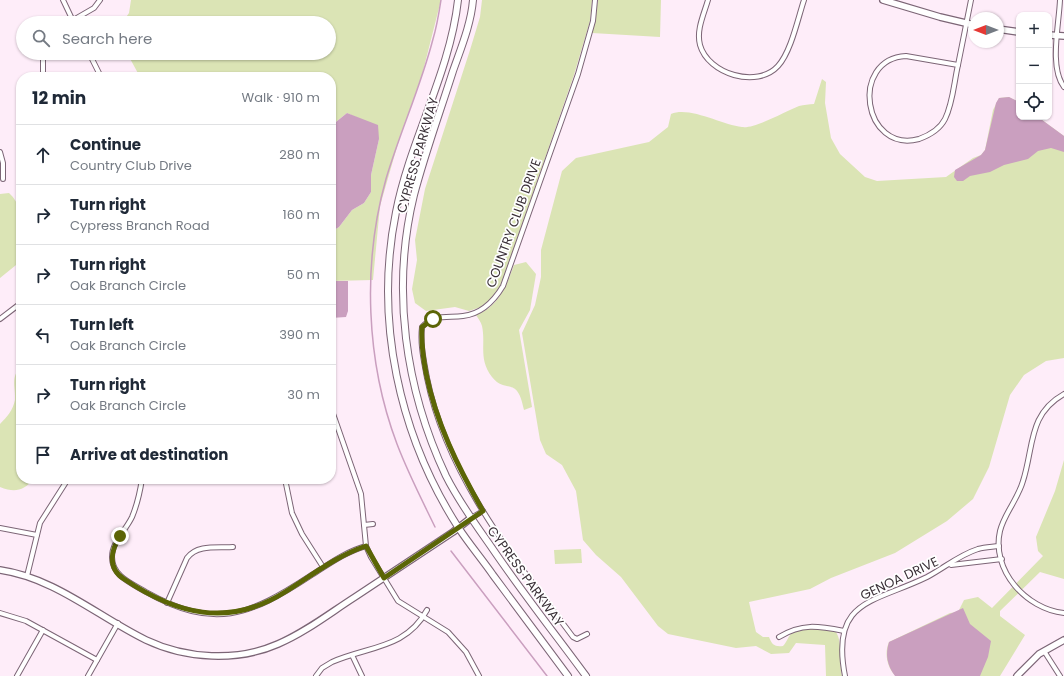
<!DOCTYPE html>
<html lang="en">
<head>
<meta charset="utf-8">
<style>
	:root { --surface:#fff; --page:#f6f6f7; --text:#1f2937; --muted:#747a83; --line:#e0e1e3 }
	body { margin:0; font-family:Poppins,sans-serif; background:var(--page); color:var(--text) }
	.controls { position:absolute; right:12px; top:12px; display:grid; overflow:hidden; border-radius:8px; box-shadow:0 1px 3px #0004 }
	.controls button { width:36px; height:36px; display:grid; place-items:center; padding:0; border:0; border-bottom:1px solid var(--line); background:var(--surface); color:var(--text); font:20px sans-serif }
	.compass { position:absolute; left:968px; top:12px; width:36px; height:36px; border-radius:50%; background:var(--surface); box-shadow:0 1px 3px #0004; rotate:270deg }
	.stop { position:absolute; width:12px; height:12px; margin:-9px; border:3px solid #5b6506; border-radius:50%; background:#fff }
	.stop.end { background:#5b6506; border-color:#fff; box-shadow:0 1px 4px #0008 }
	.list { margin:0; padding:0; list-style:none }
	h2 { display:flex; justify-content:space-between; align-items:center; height:52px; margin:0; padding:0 16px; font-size:17px }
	h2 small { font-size:13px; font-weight:400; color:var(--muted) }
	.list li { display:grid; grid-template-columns:26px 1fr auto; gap:12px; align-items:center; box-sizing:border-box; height:60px; padding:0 16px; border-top:1px solid var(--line) }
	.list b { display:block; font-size:15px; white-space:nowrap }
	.list p { margin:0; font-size:13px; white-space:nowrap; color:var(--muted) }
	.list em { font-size:13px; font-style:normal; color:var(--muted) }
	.icon { flex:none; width:22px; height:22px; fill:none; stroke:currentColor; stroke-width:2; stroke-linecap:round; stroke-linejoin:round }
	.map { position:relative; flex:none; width:1064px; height:676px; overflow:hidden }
	.search { position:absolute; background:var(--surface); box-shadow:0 1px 3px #0004; left:16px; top:16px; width:320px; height:44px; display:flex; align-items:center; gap:10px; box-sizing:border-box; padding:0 14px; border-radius:22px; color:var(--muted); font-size:15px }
	.panel { position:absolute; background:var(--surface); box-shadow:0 1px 3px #0004; left:16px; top:72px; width:320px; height:412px; border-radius:16px }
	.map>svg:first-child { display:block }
	.green { fill:#dbe4b5 }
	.water { fill:#ca9fbf }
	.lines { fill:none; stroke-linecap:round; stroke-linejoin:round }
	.stream { stroke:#ca9fbf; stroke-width:1.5 }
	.street-casing { stroke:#7c6576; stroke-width:6 }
	.secondary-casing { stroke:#7c6576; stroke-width:8 }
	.primary-casing { stroke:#7c6576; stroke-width:8 }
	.street { stroke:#fff; stroke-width:4 }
	.secondary { stroke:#fff; stroke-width:5.5 }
	.primary { stroke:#fff; stroke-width:6 }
	.route { stroke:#5b6506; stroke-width:5 }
	.labels { text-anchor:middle; stroke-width:3.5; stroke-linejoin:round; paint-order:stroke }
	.street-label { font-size:13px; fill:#3a3037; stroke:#fff }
</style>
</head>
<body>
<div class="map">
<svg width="1064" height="676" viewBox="0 0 1064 676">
	<rect width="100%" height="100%" fill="#feedf9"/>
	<g class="green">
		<polygon points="131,0 441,0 422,75 399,140 380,206 373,280 331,281 331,232 339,227 352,210 364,203 371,192 371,175 379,139 358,118 347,113 331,126 331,77 140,77 127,53 329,53 329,23 122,23 129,13"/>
		<polygon points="482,0 592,0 590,21 574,75 501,285 494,296 481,307 469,311 455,307 426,311 415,303 412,289 417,260 415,240 425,189 470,50 480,17"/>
		<polygon points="598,0 661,0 660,37 592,33"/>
		<path d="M822 79 826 82 825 103 831 138 840 154 865 177 877 181 946 177 973 158 981 155 985 150 993 110 999 98 1009 97 1019 102V117H1038L1064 136V358L1046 361 1024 375 1010 395 989 467 973 499 947 521 895 553 831 578 810 589 749 602 756 632 763 637H769C772 645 775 647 783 646 787 642 788 636 792 633 804 625 823 630 836 632 843 643 839 663 842 676H826L825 645 796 643 789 653 771 654 756 646 736 648 668 634 658 626 621 577 596 555 583 540 576 491 562 465 546 454 540 440 522 333 535 305 541 277V250L562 171 576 158 649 142 668 127 671 114C690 106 722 125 742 127 755 129 786 111 799 106 804 105 809 104 814 104Z"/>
		<path d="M9 193C27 209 21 239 21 261L0 278V194Z"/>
		<path d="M526 262 536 274 530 310 519 330 532 407 524 410C517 374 506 395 492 377 478 359 486 344 482 326 481 322 478 318 476 315 499 306 506 286 514 265Z"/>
		<path d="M21 367V479H34C23 491 15 493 0 487V424C7 417 13 410 15 400 16 387 10 377 21 367Z"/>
		<path d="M1064 460V579L1040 572 1000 611V616L1025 635 1000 676H896C887 668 884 653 889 642L950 613 958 612 964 600 978 597 992 608 1043 556 1038 551 1036 537 1055 491Z"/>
		<polygon points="581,549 582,563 555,564 554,550"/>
	</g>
	<g class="water">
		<polygon points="1009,97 1019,102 1019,117 1038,117 1064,136 1064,152 1051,148 1038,151 1028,159 1004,165 990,172 970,176 963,181 957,181 954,177 955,170 981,155 985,150 996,103 999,98"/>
		<polygon points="347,113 378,125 379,139 371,175 371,192 364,203 352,210 339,227 331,232 331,126"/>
		<polygon points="331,281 348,281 348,311 346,317 331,318"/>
		<path d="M963 608 970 624 991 641 988 657 980 676H895C887 665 885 655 889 642Z"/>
	</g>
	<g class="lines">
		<g class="stream">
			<path d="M435 527C422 500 408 473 397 444 366 362 362 264 386 179 400 132 421 86 433 39 437 26 439 13 441 0"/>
			<polyline points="451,551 547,676"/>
		</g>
		<defs>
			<g id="street">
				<polyline points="63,0 73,21"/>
				<path d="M708 0C704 14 696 30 700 45 708 74 757 89 778 66 791 52 798 18 804 0"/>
				<path d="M1060 0C1059 25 1049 67 1064 87"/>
				<polyline points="68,23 94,8 100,0"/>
				<polyline points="89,53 101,77"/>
				<path d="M906 56 958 65C954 82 953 103 945 119 940 129 930 135 919 139 863 154 849 59 906 56Z"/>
				<polyline points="958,65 971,0"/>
				<polyline points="43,77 43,53"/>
				<polyline points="0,152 3,163 3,179"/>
				<polyline points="0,319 21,303"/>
				<path d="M1064 394C1028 414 1034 447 1023 481 1018 499 1004 514 1000 531 991 570 1026 609 1064 613"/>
				<polyline points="331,408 361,494 366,546 371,557 398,601 448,632 466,652 479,676"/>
				<path d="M142 479C140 492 137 505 132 517 126 530 112 542 112 557 112 576 131 583 146 592 214 630 249 616 310 576 329 564 345 552 366 546"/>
				<polyline points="285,479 292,513 302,534 323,567"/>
				<polyline points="471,518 483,511"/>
				<polyline points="364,525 373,524"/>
				<polyline points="0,528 37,535"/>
				<polyline points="951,565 1002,559"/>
				<polyline points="27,576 40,523 68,479"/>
				<path d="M167 603 187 558C197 544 218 548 233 547"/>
				<polyline points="0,613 26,621 97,660"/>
				<path d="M587 634 577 639 573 637C514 558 447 477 427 378 424 361 420 345 422 327 434 314 447 318 463 316 481 314 494 301 503 286L578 74 593 21 595 0"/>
				<path d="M779 637C802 623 818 626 844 631"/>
				<polyline points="1044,651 1060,676"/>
				<polyline points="352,655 362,676"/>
				<polyline points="17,676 43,630"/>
				<polyline points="88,676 118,623"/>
				<path d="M316 676 322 668 332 662C368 646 406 649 427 610"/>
				<path d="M845 676C830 599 874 603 927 577 944 568 959 555 978 549 985 547 992 547 999 546"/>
			</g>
			<g id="secondary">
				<polyline points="883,0 940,17 974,25"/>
				<polyline points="998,29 1019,32"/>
				<polyline points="1049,35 1064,36"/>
				<path d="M0 570C55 578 97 616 146 640 186 659 237 662 278 644 306 632 330 613 355 597 388 575 421 553 453 532L471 518"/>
				<polyline points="1017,676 1039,654 1064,640"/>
			</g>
			<g id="primary">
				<path d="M458 0C450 73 410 140 396 212 374 320 399 435 458 527 469 544 482 559 493 575 518 609 543 642 568 676"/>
				<path d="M473 0C471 24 461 48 453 71 440 112 425 153 414 195 391 289 405 389 446 476 459 502 476 525 492 548 522 592 555 634 586 676"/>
			</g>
		</defs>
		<use href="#street" class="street-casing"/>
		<use href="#secondary" class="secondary-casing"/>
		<use href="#primary" class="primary-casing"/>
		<use href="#street" class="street"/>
		<use href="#secondary" class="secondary"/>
		<use href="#primary" class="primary"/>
	</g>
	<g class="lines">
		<path class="route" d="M120 536C111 550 107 568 124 579 176 614 228 628 285 592 311 576 336 556 366 546L384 578 483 511C458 467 436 423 426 373 423 357 421 343 422 327L433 319"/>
	</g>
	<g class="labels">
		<g class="street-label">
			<text transform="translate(417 155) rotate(-74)" y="5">CYPRESS PARKWAY</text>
			<text transform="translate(513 223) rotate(-70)" y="5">COUNTRY CLUB DRIVE</text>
			<text transform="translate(526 576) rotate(54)" y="5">CYPRESS PARKWAY</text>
			<text transform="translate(899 578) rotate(-25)" y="5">GENOA DRIVE</text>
		</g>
	</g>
</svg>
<div class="controls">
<button>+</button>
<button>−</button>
<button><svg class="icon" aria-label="locate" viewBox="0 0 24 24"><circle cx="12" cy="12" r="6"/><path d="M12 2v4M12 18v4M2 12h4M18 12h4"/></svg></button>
</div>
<svg class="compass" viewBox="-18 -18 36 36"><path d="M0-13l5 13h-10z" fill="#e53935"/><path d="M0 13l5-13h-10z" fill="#747a83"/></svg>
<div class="stop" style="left:433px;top:319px"></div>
<div class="stop end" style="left:120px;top:536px"></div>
<div class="search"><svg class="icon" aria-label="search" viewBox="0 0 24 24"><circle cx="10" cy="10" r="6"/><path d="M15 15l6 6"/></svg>Search here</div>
<section class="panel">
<h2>12 min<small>Walk · 910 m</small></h2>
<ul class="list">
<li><svg class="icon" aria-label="ahead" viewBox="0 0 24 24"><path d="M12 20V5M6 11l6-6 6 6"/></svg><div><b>Continue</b><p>Country Club Drive</p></div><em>280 m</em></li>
<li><svg class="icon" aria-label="right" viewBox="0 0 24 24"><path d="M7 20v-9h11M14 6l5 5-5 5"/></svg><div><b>Turn right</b><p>Cypress Branch Road</p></div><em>160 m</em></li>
<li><svg class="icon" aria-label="right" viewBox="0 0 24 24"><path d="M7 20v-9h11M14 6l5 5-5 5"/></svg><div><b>Turn right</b><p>Oak Branch Circle</p></div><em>50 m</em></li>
<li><svg class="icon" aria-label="left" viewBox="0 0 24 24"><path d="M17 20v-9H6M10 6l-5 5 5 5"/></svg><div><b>Turn left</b><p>Oak Branch Circle</p></div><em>390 m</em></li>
<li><svg class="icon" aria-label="right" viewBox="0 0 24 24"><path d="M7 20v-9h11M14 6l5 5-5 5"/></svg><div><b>Turn right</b><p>Oak Branch Circle</p></div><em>30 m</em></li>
<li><svg class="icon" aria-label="arrive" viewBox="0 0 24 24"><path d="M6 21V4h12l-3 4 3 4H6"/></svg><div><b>Arrive at destination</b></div></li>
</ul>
</section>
</div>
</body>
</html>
